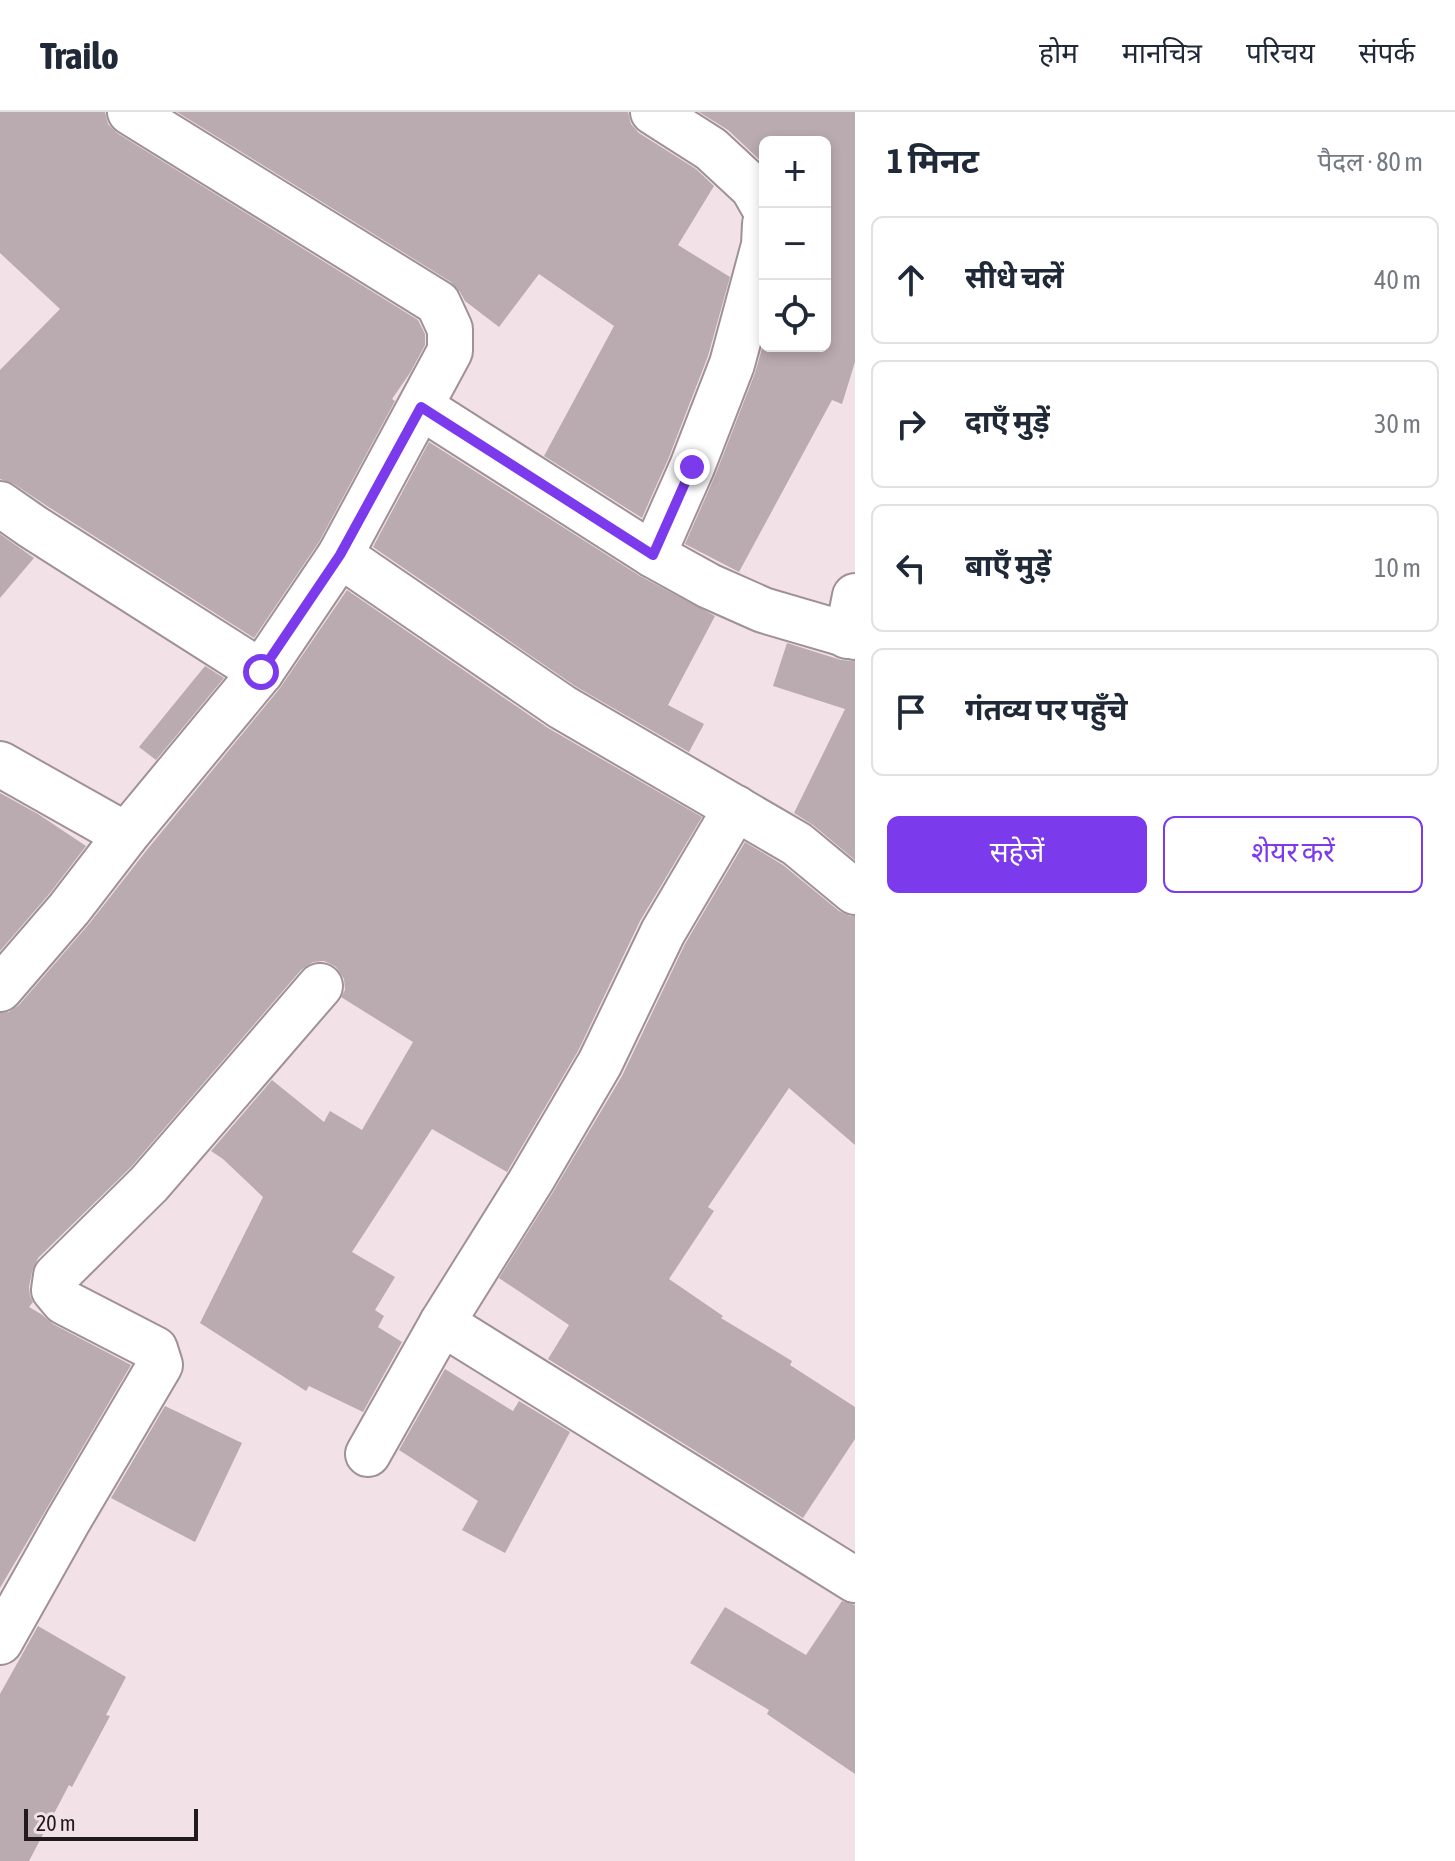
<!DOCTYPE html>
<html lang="hi">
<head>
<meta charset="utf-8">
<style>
	:root { --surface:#fff; --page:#f2f2f3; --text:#1f2937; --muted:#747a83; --line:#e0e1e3; --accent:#7c3aed }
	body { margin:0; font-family:"Asap Condensed","Noto Sans Devanagari",sans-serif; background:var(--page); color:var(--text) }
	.controls { position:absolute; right:24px; top:24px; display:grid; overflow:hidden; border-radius:12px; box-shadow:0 4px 12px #0003 }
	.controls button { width:72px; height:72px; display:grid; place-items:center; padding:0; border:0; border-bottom:2px solid var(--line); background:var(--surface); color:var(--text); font:40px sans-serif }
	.scale { position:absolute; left:24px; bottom:20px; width:174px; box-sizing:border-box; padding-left:8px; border:4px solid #211b1d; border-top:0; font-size:22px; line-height:28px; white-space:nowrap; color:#211b1d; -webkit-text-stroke:6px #f2e2e7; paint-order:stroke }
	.stop { position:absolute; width:24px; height:24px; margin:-18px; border:6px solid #7c3aed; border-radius:50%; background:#fff }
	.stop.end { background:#7c3aed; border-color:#fff; box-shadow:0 2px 8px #0008 }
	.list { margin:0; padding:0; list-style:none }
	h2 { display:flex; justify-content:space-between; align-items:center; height:104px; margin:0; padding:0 32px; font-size:34px }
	h2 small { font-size:26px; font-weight:400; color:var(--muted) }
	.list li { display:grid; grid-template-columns:52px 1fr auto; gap:24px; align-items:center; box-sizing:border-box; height:128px; margin:0 16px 16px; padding:0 16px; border:2px solid var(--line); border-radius:12px }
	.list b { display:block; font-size:30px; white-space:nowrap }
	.list em { font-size:26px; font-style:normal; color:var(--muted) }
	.actions { display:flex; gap:16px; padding:24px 32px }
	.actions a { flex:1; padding:18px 0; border:2px solid var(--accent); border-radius:12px; text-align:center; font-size:28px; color:var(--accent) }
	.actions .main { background:var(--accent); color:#fff }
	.icon { flex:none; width:44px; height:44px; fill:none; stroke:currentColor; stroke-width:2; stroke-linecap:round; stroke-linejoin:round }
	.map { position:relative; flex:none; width:855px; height:1749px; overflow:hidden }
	header { display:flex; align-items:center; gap:48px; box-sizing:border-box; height:112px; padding:0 40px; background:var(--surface); border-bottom:2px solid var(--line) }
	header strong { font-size:38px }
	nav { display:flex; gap:44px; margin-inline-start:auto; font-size:28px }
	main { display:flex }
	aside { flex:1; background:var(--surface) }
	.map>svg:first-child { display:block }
	.building { fill:#baabb0 }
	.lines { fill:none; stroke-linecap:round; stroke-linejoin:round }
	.minor-casing { stroke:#a09195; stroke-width:48 }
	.minor { stroke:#fff; stroke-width:44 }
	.route { stroke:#7c3aed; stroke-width:10 }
</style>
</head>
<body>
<header>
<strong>Trailo</strong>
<nav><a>होम</a><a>मानचित्र</a><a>परिचय</a><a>संपर्क</a></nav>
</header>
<main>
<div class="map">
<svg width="855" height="1749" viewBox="0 0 855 1749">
	<rect width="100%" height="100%" fill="#f2e2e7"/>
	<g class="building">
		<polygon points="0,0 105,0 108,12 117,21 418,208 425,222 425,233 410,261 392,287 395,289 319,430 254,526 47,394 14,372 0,367 0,258 60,197 0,141"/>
		<polygon points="177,0 628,0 631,12 639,21 696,57 714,74 678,133 730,165 708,244 669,345 642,406 544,344 614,214 539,162 499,215 465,189 460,180 451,170"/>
		<polygon points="699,0 855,0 855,250 842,292 832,288 739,460 685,432 715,364 755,261 765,226 765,234 825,234 825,30 765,30 765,53 728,18"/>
		<polygon points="429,330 640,464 715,504 668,593 704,612 689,640 575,574 373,435"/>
		<polygon points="0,422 34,446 0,486"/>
		<polygon points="347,478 548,616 702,705 640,809 578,939 507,1060 432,1017 352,1140 395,1165 375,1198 384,1204 378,1215 402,1230 363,1300 309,1274 306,1279 200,1211 263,1085 223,1047 211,1039 272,968 324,1010 330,999 362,1018 413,930 341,885 345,878 344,867 336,855 324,849 313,850 301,858 131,1055 38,1146 32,1160 29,1175 30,1184 33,1190 29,1195 41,1202 53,1212 131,1253 0,1476 0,901 9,900 19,893 89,812 146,739 280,576"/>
		<polygon points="787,531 841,548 855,549 855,748 813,713 794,701 845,597 773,574"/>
		<polygon points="205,554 224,566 156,648 139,635"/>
		<polygon points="0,681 38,702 86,734 50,781 0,839"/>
		<polygon points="745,730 783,753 839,799 850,804 855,804 855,1033 789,976 708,1095 714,1099 669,1167 723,1204 721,1206 792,1249 790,1253 855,1295 855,1327 803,1406 548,1247 569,1213 499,1166 553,1080 622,964 685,832"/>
		<polygon points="445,1257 513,1299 519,1289 570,1320 505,1441 462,1418 478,1389 399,1338"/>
		<polygon points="165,1294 242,1331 195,1430 111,1386"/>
		<polygon points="842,1489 855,1493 855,1662 767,1602 769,1598 690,1551 725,1495 806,1543"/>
		<polygon points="38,1514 126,1565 106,1603 110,1604 72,1675 69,1673 29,1749 0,1749 0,1582"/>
	</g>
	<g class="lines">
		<defs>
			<g id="minor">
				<polyline points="653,0 711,37 753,76 765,97"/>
				<polyline points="421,295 653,443 709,474 763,498 855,525"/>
				<polyline points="0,392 33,415 261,560"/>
				<polyline points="340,443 562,595 797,732 855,780"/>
				<polyline points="653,443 692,355 732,252 764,133 765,112"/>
				<polyline points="847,524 855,484"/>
				<polyline points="0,652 126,723"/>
				<polyline points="0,877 69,797 126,723 261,560 340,443 450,239 450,217 438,191 130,0"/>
				<polyline points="442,1211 855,1468"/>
				<polyline points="368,1342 442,1211 532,1067 600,951 663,820 736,696"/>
				<polyline points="0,1530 68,1409 160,1253 155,1237 64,1190 54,1178 56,1164 149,1072 320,874"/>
			</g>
		</defs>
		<use href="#minor" class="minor-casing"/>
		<use href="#minor" class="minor"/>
	</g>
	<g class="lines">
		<polyline class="route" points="261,560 340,443 421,295 653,443 692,355"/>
	</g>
</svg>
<div class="controls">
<button>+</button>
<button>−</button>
<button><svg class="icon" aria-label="locate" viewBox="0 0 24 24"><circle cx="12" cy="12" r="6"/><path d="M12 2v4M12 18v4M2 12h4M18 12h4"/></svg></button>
</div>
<div class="scale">20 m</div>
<div class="stop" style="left:261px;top:560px"></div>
<div class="stop end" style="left:692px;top:355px"></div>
</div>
<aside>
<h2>1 मिनट<small>पैदल · 80 m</small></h2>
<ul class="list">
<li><svg class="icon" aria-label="ahead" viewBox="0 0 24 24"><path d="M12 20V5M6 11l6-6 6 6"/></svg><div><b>सीधे चलें</b></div><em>40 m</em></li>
<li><svg class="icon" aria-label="right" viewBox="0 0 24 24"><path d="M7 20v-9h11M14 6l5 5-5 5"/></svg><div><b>दाएँ मुड़ें</b></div><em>30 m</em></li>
<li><svg class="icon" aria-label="left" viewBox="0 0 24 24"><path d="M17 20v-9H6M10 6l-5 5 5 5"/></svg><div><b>बाएँ मुड़ें</b></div><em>10 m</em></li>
<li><svg class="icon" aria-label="arrive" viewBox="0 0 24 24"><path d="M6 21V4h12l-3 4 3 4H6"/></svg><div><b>गंतव्य पर पहुँचे</b></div></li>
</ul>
<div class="actions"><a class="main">सहेजें</a><a>शेयर करें</a></div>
</aside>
</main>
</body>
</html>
